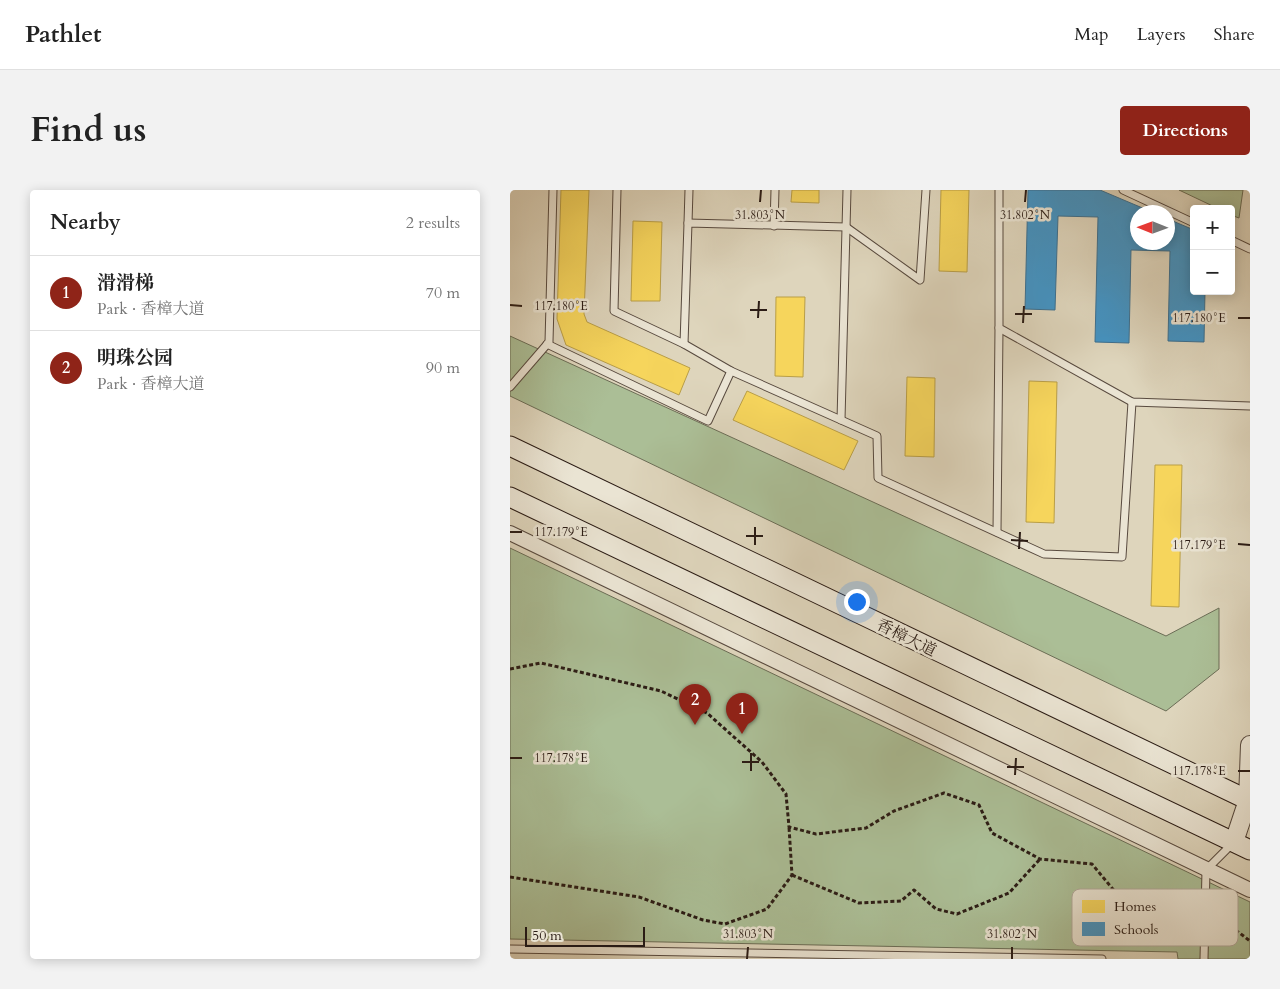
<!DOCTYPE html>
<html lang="en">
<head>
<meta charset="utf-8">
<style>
	:root { --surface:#fff; --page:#f2f2f2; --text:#222; --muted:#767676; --line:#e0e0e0; --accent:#8f2418 }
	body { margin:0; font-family:Cardo,"Noto Serif SC",serif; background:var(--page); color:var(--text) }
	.controls { position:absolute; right:15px; top:15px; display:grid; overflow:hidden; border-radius:5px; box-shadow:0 2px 12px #0003 }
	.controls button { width:45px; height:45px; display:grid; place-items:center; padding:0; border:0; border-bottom:1px solid var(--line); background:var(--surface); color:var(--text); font:25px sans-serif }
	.compass { position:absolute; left:620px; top:15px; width:45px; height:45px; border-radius:50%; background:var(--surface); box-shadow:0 2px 12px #0003; rotate:271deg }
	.scale { position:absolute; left:15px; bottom:12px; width:120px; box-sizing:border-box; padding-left:5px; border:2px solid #2b1c15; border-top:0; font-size:14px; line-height:18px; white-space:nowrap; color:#2b1c15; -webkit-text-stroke:4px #eae4d3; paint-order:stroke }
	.you { position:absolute; left:346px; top:411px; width:18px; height:18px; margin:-12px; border:4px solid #fff; border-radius:50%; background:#1a73e8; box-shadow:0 0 0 8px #1a73e833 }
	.badge { display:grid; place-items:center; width:32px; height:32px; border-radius:50%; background:var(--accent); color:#fff; font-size:16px; font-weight:700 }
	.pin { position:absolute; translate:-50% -41px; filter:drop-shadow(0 1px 2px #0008) }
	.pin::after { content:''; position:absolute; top:26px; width:18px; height:15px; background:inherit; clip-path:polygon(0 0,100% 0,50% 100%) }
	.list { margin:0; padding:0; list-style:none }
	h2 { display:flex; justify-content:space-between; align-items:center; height:65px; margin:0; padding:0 20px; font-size:21px }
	h2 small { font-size:16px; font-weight:400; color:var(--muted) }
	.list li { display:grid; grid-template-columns:32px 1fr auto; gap:15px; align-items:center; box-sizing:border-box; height:75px; padding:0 20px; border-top:1px solid var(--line) }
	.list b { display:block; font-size:19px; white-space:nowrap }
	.list p { margin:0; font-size:16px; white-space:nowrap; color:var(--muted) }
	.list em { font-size:16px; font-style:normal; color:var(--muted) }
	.map { position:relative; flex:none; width:740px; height:769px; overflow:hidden; border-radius:5px }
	header { display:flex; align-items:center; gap:30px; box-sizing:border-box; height:70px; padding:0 25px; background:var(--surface); border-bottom:1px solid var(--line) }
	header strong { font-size:24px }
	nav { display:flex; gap:28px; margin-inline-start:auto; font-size:18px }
	.intro { display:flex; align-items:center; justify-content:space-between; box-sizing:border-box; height:120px; padding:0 30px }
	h1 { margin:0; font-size:35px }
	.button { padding:12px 22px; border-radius:5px; background:var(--accent); color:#fff; font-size:18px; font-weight:700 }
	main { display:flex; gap:30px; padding:0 30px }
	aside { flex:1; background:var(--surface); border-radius:5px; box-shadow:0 2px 12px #0003 }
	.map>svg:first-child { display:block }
	.green { fill:#abbe96; stroke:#6b6d56 }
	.homes { fill:#f6d55c; stroke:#b99e47 }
	.schools { fill:#4393c3; stroke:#3c6f8f }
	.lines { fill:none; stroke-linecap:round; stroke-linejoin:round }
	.service-casing { stroke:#584a3f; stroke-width:9 }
	.minor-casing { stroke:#584a3f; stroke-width:16 }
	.tertiary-casing { stroke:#584a3f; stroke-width:20 }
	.secondary-casing { stroke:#2b1c15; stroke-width:21 }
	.path { stroke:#2b1c15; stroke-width:3; stroke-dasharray:4 2.5; stroke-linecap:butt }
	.service { stroke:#eae4d3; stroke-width:7 }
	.minor { stroke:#eae4d3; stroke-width:14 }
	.tertiary { stroke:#eae4d3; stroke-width:18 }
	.secondary { stroke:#eae4d3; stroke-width:19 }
	.ticks { fill:none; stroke:#2b1c15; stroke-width:2 }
	.labels { text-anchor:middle; stroke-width:5; stroke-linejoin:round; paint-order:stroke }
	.street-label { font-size:16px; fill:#2b1c15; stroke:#eae4d3 }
	.key { fill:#eae4d3; stroke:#b1a89a; stroke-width:1 }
	.key-label { font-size:14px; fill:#2b1c15 }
	.ticks-label { font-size:12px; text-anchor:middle; fill:#2b1c15; stroke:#eae4d3; stroke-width:5; stroke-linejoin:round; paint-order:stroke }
</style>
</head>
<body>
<header>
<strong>Pathlet</strong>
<nav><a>Map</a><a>Layers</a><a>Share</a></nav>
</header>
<div class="intro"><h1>Find us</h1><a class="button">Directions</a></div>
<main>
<aside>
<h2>Nearby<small>2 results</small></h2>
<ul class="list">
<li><span class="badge">1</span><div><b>滑滑梯</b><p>Park · 香樟大道</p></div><em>70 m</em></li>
<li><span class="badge">2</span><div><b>明珠公园</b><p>Park · 香樟大道</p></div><em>90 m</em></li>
</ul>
</aside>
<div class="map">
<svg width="740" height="769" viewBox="0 0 740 769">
	<rect width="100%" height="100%" fill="#ded5bc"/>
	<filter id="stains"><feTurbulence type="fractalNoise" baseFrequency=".004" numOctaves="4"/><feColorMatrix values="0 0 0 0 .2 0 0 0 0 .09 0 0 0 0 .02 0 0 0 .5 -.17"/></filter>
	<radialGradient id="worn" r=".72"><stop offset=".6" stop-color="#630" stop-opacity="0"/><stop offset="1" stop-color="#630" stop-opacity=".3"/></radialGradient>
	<g class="green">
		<polygon points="669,0 733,0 729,28 721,25 721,19 709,19"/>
		<polygon points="0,146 656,446 709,418 709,479 656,521 0,206"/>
		<polygon points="0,358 740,712 740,769 668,769 667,762 0,749"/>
	</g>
	<g class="homes">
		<polygon points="51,0 79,0 74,124 77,132 180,178 169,205 56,155 47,129"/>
		<polygon points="282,0 309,0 309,13 281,12"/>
		<polygon points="431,0 459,0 457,82 429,81"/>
		<polygon points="123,31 152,32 150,111 121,111"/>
		<polygon points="266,107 295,107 293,187 265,186"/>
		<polygon points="397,187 425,188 424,267 395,266"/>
		<polygon points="519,191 547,192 544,333 516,332"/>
		<polygon points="237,201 348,251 334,280 223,230"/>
		<polygon points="645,275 672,275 669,417 641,416"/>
	</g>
	<polygon class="schools" points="518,0 590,0 642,22 628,22 628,52 658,52 658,29 684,40 684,101 695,101 694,152 658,151 660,61 621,60 619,153 585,152 588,27 548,26 545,120 515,119"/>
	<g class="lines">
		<defs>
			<g id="service">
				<polyline points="107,0 104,121 174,154 178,33 336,37 410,90 416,0"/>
				<polyline points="489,0 489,138 622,212 740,216"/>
				<polyline points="613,0 684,33"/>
				<polyline points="178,33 179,0"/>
				<polyline points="264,36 265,0"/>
				<polyline points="721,50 740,59"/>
				<polyline points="37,154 198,231 221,181 367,246 368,288 534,364 612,367 622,212"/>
				<polyline points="174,154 221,181"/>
				<polyline points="0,197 39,152 43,0"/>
				<polyline points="331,230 337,0"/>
				<polyline points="487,342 489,138"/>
				<polyline points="0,759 592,769"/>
				<polyline points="694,769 696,680 722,654"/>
			</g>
			<polyline id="minor" points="0,343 740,700"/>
			<polyline id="tertiary" points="724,652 738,610 740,555"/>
			<g id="secondary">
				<polyline points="0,256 740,611"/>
				<polyline points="0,307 740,660"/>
			</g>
		</defs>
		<use href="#service" class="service-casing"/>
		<use href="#minor" class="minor-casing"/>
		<use href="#tertiary" class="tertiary-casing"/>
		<use href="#secondary" class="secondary-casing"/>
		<g class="path">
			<polyline points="0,479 31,473 151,501 197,523 252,572 276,604 279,637 306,644 356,638 384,621 434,603 469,615 482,643 530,669 582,674 612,710 651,723 684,718"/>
			<polyline points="282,685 349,713 391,711 404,700 426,719 447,724 499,703 530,669"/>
			<polyline points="0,687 129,707 193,730 215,734 257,719 282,685 279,637"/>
			<polyline points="705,724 740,751"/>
		</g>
		<use href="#service" class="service"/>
		<use href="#minor" class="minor"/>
		<use href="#tertiary" class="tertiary"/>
		<use href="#secondary" class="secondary"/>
	</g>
	<path class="ticks" d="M250 12 251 0M515 12 516 0M0 115 12 116M240 120H257M505 124H522M248 128 249 111M728 128H740M513 133 514 116M0 342H12M236 346H253M501 350 518 351M728 354 740 355M245 355V337M509 359 510 342M0 568H12M232 572H249M497 577H514M241 581V563M728 581H740M505 585 506 568M237 769 238 757M502 769V757"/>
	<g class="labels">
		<g class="street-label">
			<text transform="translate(397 447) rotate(26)" y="6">香樟大道</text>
		</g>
	</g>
	<rect x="562" y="699" width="166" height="57" rx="8" class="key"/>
	<rect x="572" y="710" width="23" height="13" fill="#f6d55c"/>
	<rect x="572" y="732" width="23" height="14" fill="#4393c3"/>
	<g class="key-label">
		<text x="604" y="721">Homes</text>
		<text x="604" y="744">Schools</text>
	</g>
	<g class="ticks-label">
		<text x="250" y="29">31.803°N</text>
		<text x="515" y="29">31.802°N</text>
		<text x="51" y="120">117.180°E</text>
		<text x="689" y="132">117.180°E</text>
		<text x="51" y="346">117.179°E</text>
		<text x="689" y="359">117.179°E</text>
		<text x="51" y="572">117.178°E</text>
		<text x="689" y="585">117.178°E</text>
		<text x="238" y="748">31.803°N</text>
		<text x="502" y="748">31.802°N</text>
	</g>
	<rect width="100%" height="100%" filter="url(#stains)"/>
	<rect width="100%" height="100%" fill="url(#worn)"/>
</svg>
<div class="controls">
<button>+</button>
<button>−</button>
</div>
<svg class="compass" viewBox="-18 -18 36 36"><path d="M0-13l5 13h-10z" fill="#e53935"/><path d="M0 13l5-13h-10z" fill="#767676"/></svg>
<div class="scale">50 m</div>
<div class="you"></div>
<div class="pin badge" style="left:232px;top:544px">1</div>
<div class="pin badge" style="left:185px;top:535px">2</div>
</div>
</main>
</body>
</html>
